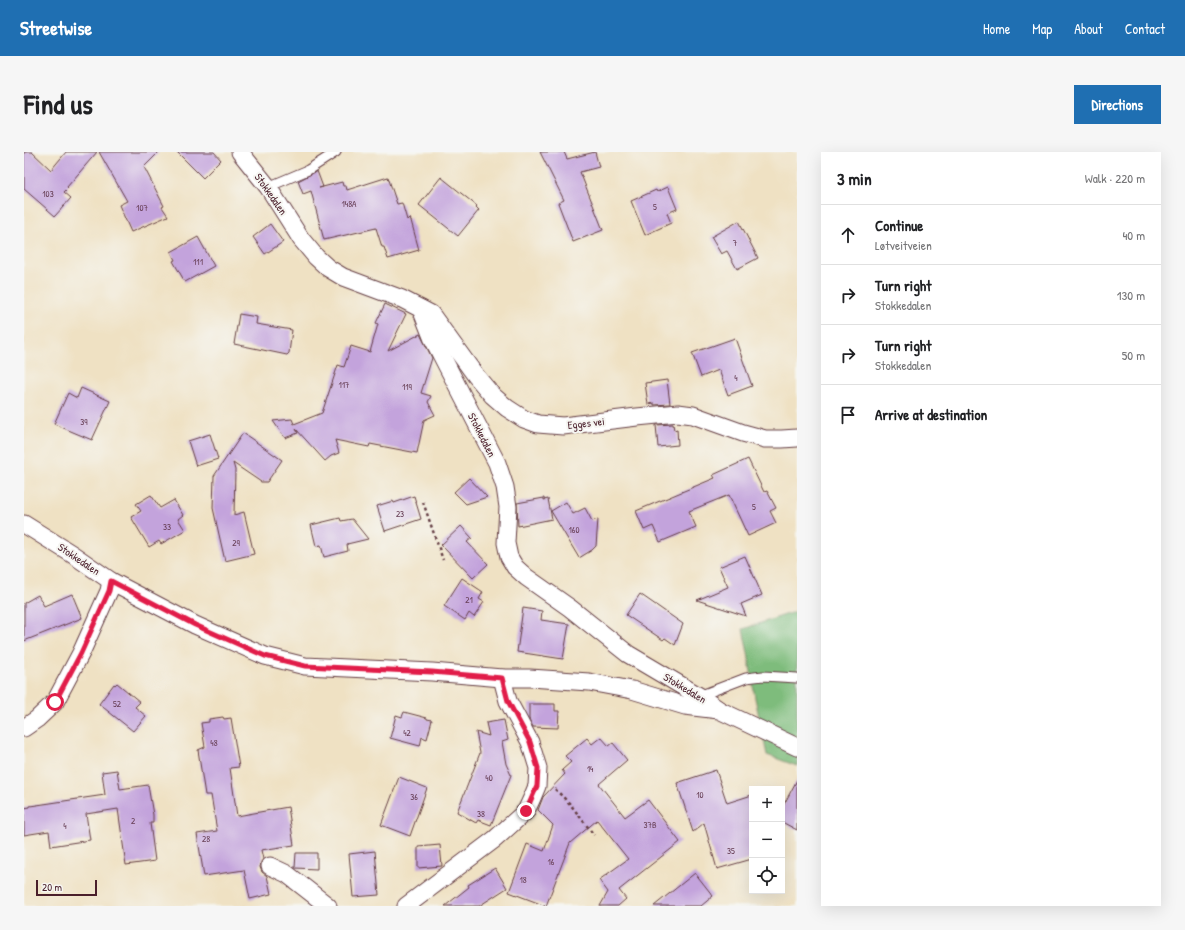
<!DOCTYPE html>
<html lang="en">
<head>
<meta charset="utf-8">
<style>
	:root { --surface:#fff; --page:#f6f6f6; --text:#202124; --muted:#757577; --line:#e0e0e0; --accent:#1f6fb2 }
	body { margin:0; font-family:"Patrick Hand",sans-serif; background:var(--page); color:var(--text) }
	.controls { position:absolute; right:12px; bottom:12px; display:grid; overflow:hidden; border-radius:0px; box-shadow:0 4px 16px #0002 }
	.controls button { width:36px; height:36px; display:grid; place-items:center; padding:0; border:0; border-bottom:1px solid var(--line); background:var(--surface); color:var(--text); font:20px sans-serif }
	.scale { position:absolute; left:12px; bottom:10px; width:61px; box-sizing:border-box; padding-left:4px; border:2px solid #4a1f2b; border-top:0; font-size:11px; line-height:14px; white-space:nowrap; color:#4a1f2b; -webkit-text-stroke:3px #f6f6f2; paint-order:stroke }
	.stop { position:absolute; width:12px; height:12px; margin:-9px; border:3px solid #e11d48; border-radius:50%; background:#fff }
	.stop.end { background:#e11d48; border-color:#fff; box-shadow:0 1px 4px #0008 }
	.list { margin:0; padding:0; list-style:none }
	h2 { display:flex; justify-content:space-between; align-items:center; height:52px; margin:0; padding:0 16px; font-size:17px }
	h2 small { font-size:13px; font-weight:400; color:var(--muted) }
	.list li { display:grid; grid-template-columns:26px 1fr auto; gap:12px; align-items:center; box-sizing:border-box; height:60px; padding:0 16px; border-top:1px solid var(--line) }
	.list b { display:block; font-size:15px; white-space:nowrap }
	.list p { margin:0; font-size:13px; white-space:nowrap; color:var(--muted) }
	.list em { font-size:13px; font-style:normal; color:var(--muted) }
	.icon { flex:none; width:22px; height:22px; fill:none; stroke:currentColor; stroke-width:2; stroke-linecap:round; stroke-linejoin:round }
	.map { position:relative; flex:none; width:773px; height:754px; overflow:hidden; border-radius:0px }
	header { display:flex; align-items:center; gap:24px; box-sizing:border-box; height:56px; padding:0 20px; background:var(--accent); color:#fff }
	header strong { font-size:19px }
	nav { display:flex; gap:22px; margin-inline-start:auto; font-size:14px }
	.intro { display:flex; align-items:center; justify-content:space-between; box-sizing:border-box; height:96px; padding:0 24px }
	h1 { margin:0; font-size:28px }
	.button { padding:10px 18px; border-radius:0px; background:var(--accent); color:#fff; font-size:14px; font-weight:700 }
	main { display:flex; gap:24px; padding:0 24px }
	aside { flex:1; background:var(--surface); border-radius:0px; box-shadow:0 4px 16px #0002 }
	.map>svg:first-child { display:block }
	.forest { fill:#7ebc7c; stroke:#646e54 }
	.building { fill:#c3a3dc }
	.lines { fill:none; stroke-linecap:round; stroke-linejoin:round }
	.lane-casing { stroke:#633c42; stroke-width:11 }
	.street-casing { stroke:#633c42; stroke-width:19 }
	.path { stroke:#633c42; stroke-width:2.5; stroke-dasharray:3 3; stroke-linecap:butt }
	.lane { stroke:#fff; stroke-width:9 }
	.street { stroke:#fff; stroke-width:17 }
	.route { stroke:#e11d48; stroke-width:5 }
	.labels { text-anchor:middle; stroke-width:4; stroke-linejoin:round; paint-order:stroke }
	.number-label { font-size:9px; fill:#684057 }
	.street-label { font-size:11px; fill:#4a1f2b; stroke:#f6f6f2 }
</style>
</head>
<body>
<header>
<strong>Streetwise</strong>
<nav><a>Home</a><a>Map</a><a>About</a><a>Contact</a></nav>
</header>
<div class="intro"><h1>Find us</h1><a class="button">Directions</a></div>
<main>
<div class="map">
<svg width="773" height="754" viewBox="0 0 773 754">
	<rect width="100%" height="100%" fill="#f6f6f2"/>
	<filter id="ink" filterUnits="userSpaceOnUse"><feTurbulence type="fractalNoise" baseFrequency=".025" numOctaves="2"/><feDisplacementMap in="SourceGraphic" scale="8" xChannelSelector="R" yChannelSelector="G"/><feConvolveMatrix kernelMatrix="1 2 1 2 8 2 1 2 1" color-interpolation-filters="sRGB"/></filter>
	<filter id="wash" filterUnits="userSpaceOnUse"><feTurbulence type="fractalNoise" baseFrequency=".012" numOctaves="4" result="noise"/><feDisplacementMap in="SourceGraphic" scale="16" xChannelSelector="R" yChannelSelector="G"/><feGaussianBlur stdDeviation="0.9" result="paint"/><feColorMatrix in="noise" values="0 0 0 0 0 0 0 0 0 0 0 0 0 0 0 0 0 1.4 0 .05"/><feComposite in="paint" operator="in"/></filter>
	<g filter="url(#wash)">
		<rect width="100%" height="100%" fill="#efe1c3"/>
		<polygon class="forest" points="773,459 773,614 743,603 731,546 724,501 719,477"/>
		<g id="blocks">
			<g class="building">
				<polygon points="0,0 8,0 27,18 42,0 73,0 43,35 44,36 40,40 47,46 31,64 0,37"/>
				<polygon points="75,0 135,0 120,15 140,54 138,55 144,64 107,80 95,53 103,49"/>
				<polygon points="153,0 190,0 197,8 179,26"/>
				<polygon points="516,0 540,0 543,7 571,0 575,15 556,20 579,78 549,90 534,51 540,48"/>
				<polygon points="293,19 299,35 295,36 318,30 319,34 322,34 323,38 364,25 373,52 378,51 383,68 386,65 395,98 364,107 360,95 358,95 352,76 300,88 287,39 279,42 274,29"/>
				<polygon points="417,25 453,54 452,55 455,58 434,84 395,53"/>
				<polygon points="644,35 653,57 643,61 647,71 621,83 607,49 632,38 633,40"/>
				<polygon points="715,69 734,106 713,117 703,99 697,102 687,85"/>
				<polygon points="246,72 259,90 241,102 229,85"/>
				<polygon points="174,85 190,114 161,130 149,109 151,108 147,100"/>
				<polygon points="361,152 382,162 364,199 396,182 408,206 397,241 407,244 404,250 411,263 400,268 393,301 346,292 345,295 311,288 315,301 307,304 301,309 272,277 274,281 261,286 249,269 268,267 270,272 298,261 314,213 320,215 327,194 346,200 354,172 352,171"/>
				<polygon points="215,162 233,165 232,172 268,178 265,201 263,203 210,192"/>
				<polygon points="711,186 728,234 704,243 695,218 677,225 668,201"/>
				<polygon points="643,228 646,252 630,253 630,251 624,252 621,231"/>
				<polygon points="57,236 86,249 68,288 30,272 44,241 53,246"/>
				<polygon points="649,272 650,278 653,277 654,293 634,295 632,273"/>
				<polygon points="219,281 258,308 243,330 237,330 209,311 211,318 210,363 220,360 230,402 201,409 189,356 190,324"/>
				<polygon points="186,282 194,307 172,314 164,289"/>
				<polygon points="724,307 740,340 743,339 752,356 746,359 752,371 724,384 705,343 665,359 672,375 636,390 629,374 620,378 612,359 691,326 689,323"/>
				<polygon points="445,326 463,345 442,352 430,340"/>
				<polygon points="127,343 136,356 150,348 159,363 154,367 161,378 137,392 135,389 125,395 107,365 117,359 112,352"/>
				<polygon points="390,344 397,367 361,379 353,354 369,349 370,351"/>
				<polygon points="520,346 520,348 524,347 528,367 494,374 493,351"/>
				<polygon points="542,350 549,362 561,356 568,369 574,367 572,394 568,398 555,406 527,359"/>
				<polygon points="316,366 317,369 328,367 344,387 323,392 324,399 300,405 297,393 292,394 287,373"/>
				<polygon points="437,374 448,386 443,390 464,412 449,426 417,393"/>
				<polygon points="721,404 738,443 717,452 722,464 673,448 704,435 695,415"/>
				<polygon points="438,426 459,440 455,447 460,450 450,465 445,461 441,468 420,454"/>
				<polygon points="48,442 58,466 0,489 0,451 14,443 20,454"/>
				<polygon points="616,442 659,472 651,493 641,486 639,488 602,463"/>
				<polygon points="499,456 518,459 517,468 545,472 539,507 493,500"/>
				<polygon points="93,531 116,550 111,555 122,564 109,579 75,552 90,532 91,533"/>
				<polygon points="505,552 531,552 531,559 535,559 534,576 509,575 505,567"/>
				<polygon points="380,560 403,566 403,567 408,568 403,587 398,585 396,594 366,586 372,563 378,565"/>
				<polygon points="199,565 200,567 207,566 215,615 206,616 213,664 264,655 270,693 237,698 239,707 237,710 236,715 238,720 243,724 247,742 226,747 220,718 180,724 173,682 193,679 187,643 181,643 174,598 181,595 177,571 185,570 185,567"/>
				<polygon points="480,568 484,588 478,590 482,612 487,623 467,673 454,668 452,671 433,660 456,601 452,580 465,584 462,571"/>
				<polygon points="577,585 585,594 589,591 603,608 575,632 601,665 624,648 656,690 595,738 602,747 594,754 576,754 584,740 575,728 604,707 573,668 546,691 522,754 485,740 503,692 520,699 529,673 514,658 519,645 541,622 538,618 547,610 541,604 563,586 568,592"/>
				<polygon points="93,618 96,637 124,633 129,663 129,671 126,671 131,709 102,713 94,657 62,662 66,688 27,694 25,679 0,683 0,656 6,655 6,654 81,643 78,620"/>
				<polygon points="692,618 703,651 728,643 728,707 693,717 680,671 669,680 653,631"/>
				<polygon points="375,625 403,636 386,684 357,673"/>
				<polygon points="773,628 773,678 758,670 758,656"/>
				<polygon points="416,693 418,714 394,716 394,695"/>
				<polygon points="351,699 355,743 329,745 325,702"/>
				<polygon points="272,701 293,701 293,717 271,716"/>
				<polygon points="471,716 483,736 455,754 421,754 445,735 444,733"/>
				<polygon points="671,721 689,744 677,754 630,754"/>
			</g>
		</g>
	</g>
	<g filter="url(#ink)">
		<use href="#blocks" fill-opacity="0" stroke="#633c42" stroke-width="1"/>
		<g class="lines">
			<defs>
				<g id="lane">
					<polyline points="244,35 284,18 312,0"/>
					<polyline points="675,544 722,526 739,524 773,526"/>
				</g>
				<g id="street">
					<polyline points="216,0 244,35 277,87 292,105 304,116 319,125 378,147 407,162 452,224 468,243 483,256 500,267 514,272 539,274 613,265 654,261 669,263 719,281 741,287 758,287 773,286"/>
					<polyline points="397,157 408,185 473,311 481,335 484,355 482,391 485,405 491,415 502,425 546,456 604,502 675,544 694,557"/>
					<polyline points="0,372 48,402 87,429 171,473 241,504 281,514 408,520 478,526 506,526 565,530 608,538 661,554 695,558 773,595"/>
					<polyline points="0,576 13,567 31,550 57,501 85,439 87,429"/>
					<polyline points="246,714 263,722 304,754"/>
					<polyline points="382,754 471,687 502,659 508,646 513,634 514,616 506,590 484,549 478,526"/>
				</g>
			</defs>
			<use href="#lane" class="lane-casing"/>
			<use href="#street" class="street-casing"/>
			<g class="path">
				<polyline points="399,350 419,408"/>
				<polyline points="531,637 546,652 570,683"/>
			</g>
			<use href="#lane" class="lane"/>
			<use href="#street" class="street"/>
		</g>
	</g>
	<g class="lines" filter="url(#ink)">
		<polyline class="route" points="31,550 57,501 85,439 87,429 171,473 241,504 281,514 408,520 478,526 484,549 506,590 514,616 513,634 502,659"/>
	</g>
	<g class="labels">
		<g class="number-label">
			<text x="24" y="45">103</text>
			<text x="325" y="55">148A</text>
			<text x="631" y="58">5</text>
			<text x="118" y="59">107</text>
			<text x="711" y="94">7</text>
			<text x="174" y="113">111</text>
			<text x="712" y="229">4</text>
			<text x="320" y="236">117</text>
			<text x="383" y="238">119</text>
			<text x="60" y="273">39</text>
			<text x="730" y="358">5</text>
			<text x="376" y="365">23</text>
			<text x="143" y="378">33</text>
			<text x="550" y="381">160</text>
			<text x="212" y="394">29</text>
			<text x="445" y="451">21</text>
			<text x="93" y="555">52</text>
			<text x="383" y="584">42</text>
			<text x="190" y="594">48</text>
			<text x="566" y="620">14</text>
			<text x="465" y="629">40</text>
			<text x="676" y="646">10</text>
			<text x="390" y="648">36</text>
			<text x="457" y="665">38</text>
			<text x="109" y="672">2</text>
			<text x="626" y="676">37B</text>
			<text x="41" y="677">4</text>
			<text x="182" y="690">28</text>
			<text x="707" y="702">35</text>
			<text x="527" y="713">16</text>
			<text x="499" y="731">18</text>
		</g>
		<g class="street-label">
			<text transform="translate(247 42) rotate(55)" y="4">Stokkedalen</text>
			<text transform="translate(562 271) rotate(-6)" y="4">Egges vei</text>
			<text transform="translate(458 283) rotate(63)" y="4">Stokkedalen</text>
			<text transform="translate(55 407) rotate(34)" y="4">Stokkedalen</text>
			<text transform="translate(661 536) rotate(31)" y="4">Stokkedalen</text>
		</g>
	</g>
</svg>
<div class="controls">
<button>+</button>
<button>−</button>
<button><svg class="icon" aria-label="locate" viewBox="0 0 24 24"><circle cx="12" cy="12" r="6"/><path d="M12 2v4M12 18v4M2 12h4M18 12h4"/></svg></button>
</div>
<div class="scale">20 m</div>
<div class="stop" style="left:31px;top:550px"></div>
<div class="stop end" style="left:502px;top:659px"></div>
</div>
<aside>
<h2>3 min<small>Walk · 220 m</small></h2>
<ul class="list">
<li><svg class="icon" aria-label="ahead" viewBox="0 0 24 24"><path d="M12 20V5M6 11l6-6 6 6"/></svg><div><b>Continue</b><p>Løtveitveien</p></div><em>40 m</em></li>
<li><svg class="icon" aria-label="right" viewBox="0 0 24 24"><path d="M7 20v-9h11M14 6l5 5-5 5"/></svg><div><b>Turn right</b><p>Stokkedalen</p></div><em>130 m</em></li>
<li><svg class="icon" aria-label="right" viewBox="0 0 24 24"><path d="M7 20v-9h11M14 6l5 5-5 5"/></svg><div><b>Turn right</b><p>Stokkedalen</p></div><em>50 m</em></li>
<li><svg class="icon" aria-label="arrive" viewBox="0 0 24 24"><path d="M6 21V4h12l-3 4 3 4H6"/></svg><div><b>Arrive at destination</b></div></li>
</ul>
</aside>
</main>
</body>
</html>
